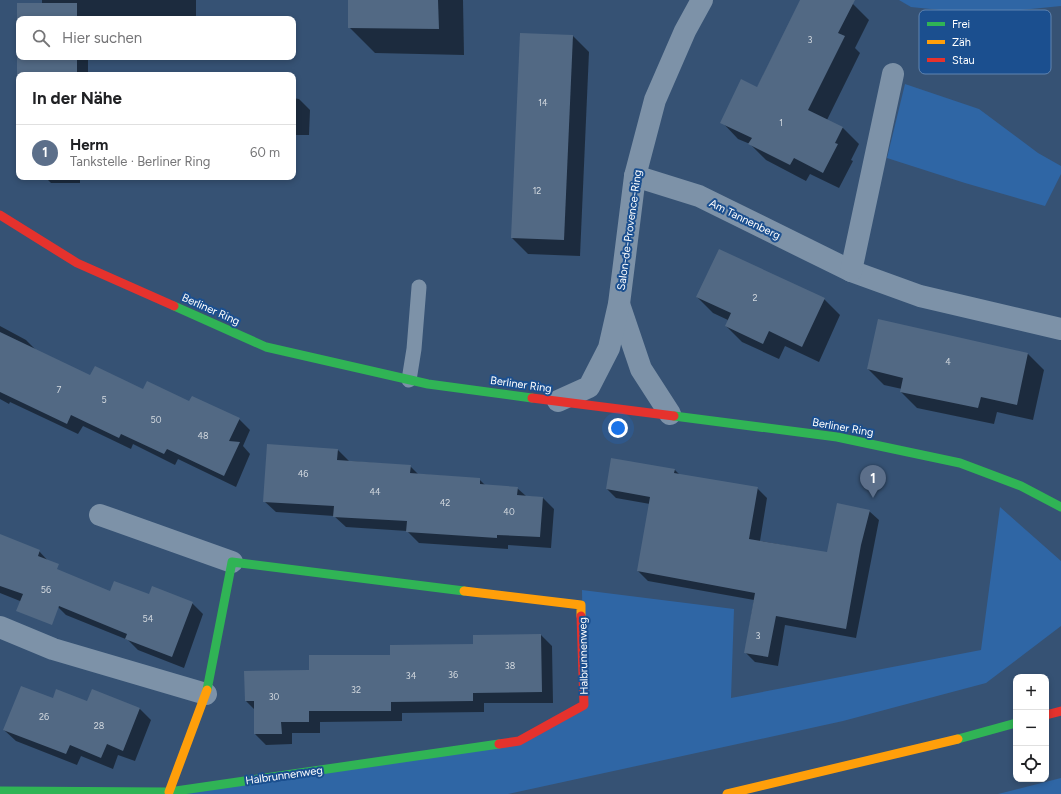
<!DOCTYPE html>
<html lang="de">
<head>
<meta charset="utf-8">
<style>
	:root { --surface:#fff; --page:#f6f6f6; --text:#202124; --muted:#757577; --line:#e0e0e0; --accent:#111827 }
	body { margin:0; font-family:Figtree,sans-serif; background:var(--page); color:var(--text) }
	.controls { position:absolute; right:12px; bottom:12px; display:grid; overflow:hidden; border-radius:8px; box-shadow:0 2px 6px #0003 }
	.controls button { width:36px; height:36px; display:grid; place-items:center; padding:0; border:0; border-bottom:1px solid var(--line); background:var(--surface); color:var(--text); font:20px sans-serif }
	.you { position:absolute; left:618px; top:428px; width:14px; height:14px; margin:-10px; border:3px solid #fff; border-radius:50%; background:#1a73e8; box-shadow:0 0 0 6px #1a73e833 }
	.badge { display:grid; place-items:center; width:26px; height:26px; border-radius:50%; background:var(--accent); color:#fff; font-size:13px; font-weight:700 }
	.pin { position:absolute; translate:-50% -33px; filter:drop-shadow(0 1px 2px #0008) }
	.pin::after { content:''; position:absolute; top:21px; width:14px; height:12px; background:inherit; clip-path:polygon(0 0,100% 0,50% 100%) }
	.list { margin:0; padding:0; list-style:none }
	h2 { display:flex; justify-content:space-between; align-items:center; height:52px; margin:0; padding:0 16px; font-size:17px }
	h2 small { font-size:13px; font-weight:400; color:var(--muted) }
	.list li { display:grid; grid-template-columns:26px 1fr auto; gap:12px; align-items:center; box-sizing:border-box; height:56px; padding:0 16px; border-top:1px solid var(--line) }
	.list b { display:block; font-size:15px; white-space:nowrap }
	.list p { margin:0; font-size:13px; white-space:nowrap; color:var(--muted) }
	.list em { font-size:13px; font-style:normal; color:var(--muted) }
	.icon { flex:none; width:22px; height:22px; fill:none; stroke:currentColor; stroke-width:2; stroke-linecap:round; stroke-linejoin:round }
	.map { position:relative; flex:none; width:1061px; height:794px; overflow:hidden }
	.search { position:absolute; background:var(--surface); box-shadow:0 2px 6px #0003; left:16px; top:16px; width:280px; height:44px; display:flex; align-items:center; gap:10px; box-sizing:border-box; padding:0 14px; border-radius:8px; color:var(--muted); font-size:15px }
	.panel { position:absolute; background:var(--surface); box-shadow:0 2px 6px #0003; left:16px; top:72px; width:280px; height:108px; border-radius:8px }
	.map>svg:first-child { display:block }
	.green { fill:#2f66a5 }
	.shadow { fill:#0007 }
	.building { fill:#526984 }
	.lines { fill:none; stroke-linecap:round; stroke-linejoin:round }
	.lane { stroke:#7d92a8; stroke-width:15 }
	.street { stroke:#7d92a8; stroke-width:22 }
	.fast { stroke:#30b455; stroke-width:9 }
	.slow { stroke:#ff9f0a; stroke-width:9 }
	.jam { stroke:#e5322d; stroke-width:9 }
	.labels { text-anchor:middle; stroke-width:4; stroke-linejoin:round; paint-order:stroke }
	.number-label { font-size:9px; fill:#d4dae0 }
	.street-label { font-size:11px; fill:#fff; stroke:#1b4f8f }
	.key { fill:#1b4f8f; stroke:#5f84b1; stroke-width:1 }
	.key-label { font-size:11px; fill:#fff }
</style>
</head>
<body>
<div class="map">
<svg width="1061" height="794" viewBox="0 0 1061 794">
	<rect width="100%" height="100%" fill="#365274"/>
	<g class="green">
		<polygon points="899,0 1061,0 1061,6 979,14 911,7"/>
		<polygon points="905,84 979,109 1038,153 1061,166 1061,174 1045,206 965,183 887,158"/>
		<polygon points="1000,507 1061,561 1061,626 986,683 843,721 508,794 0,794 169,792 519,741 584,705 582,590 734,609 731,698 981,650"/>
		<polygon points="1061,778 1061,794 998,794"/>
	</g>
	<g class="shadow">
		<polygon points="42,0 196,0 196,19 19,19 19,57 88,57 88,75 19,75 19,118 18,4 42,4"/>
		<polygon points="349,0 463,0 464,55 375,53 349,27"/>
		<polygon points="801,0 844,0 853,4 869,20 855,48 860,53 827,120 843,128 859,144 851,160 853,161 839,188 810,174 806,181 766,160 750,144 738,139 722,122 757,88"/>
		<polygon points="573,36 589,52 580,256 528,254 512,238"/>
		<polygon points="293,98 299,99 310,110 309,135 293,135"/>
		<polygon points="45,177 80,177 80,183 51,183"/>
		<polygon points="697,297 824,299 840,315 819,362 785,346 779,359 742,342 726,326 728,320 713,313"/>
		<polygon points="879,321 1028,354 1044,370 1033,420 997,412 994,424 917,408 901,392 902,389 884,385 868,369"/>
		<polygon points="0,326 26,340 37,351 91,377 189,403 239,419 250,430 243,446 250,454 236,487 178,459 175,465 133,444 131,449 83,426 78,434 10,402 9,404 0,399"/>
		<polygon points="338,450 349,461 410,466 418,474 479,479 486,486 517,488 526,496 543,498 554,509 551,548 508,545 508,549 419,543 407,531 346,527 334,516 276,512 264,501"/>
		<polygon points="675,470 680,475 757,488 767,498 760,541 827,553 869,511 879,520 856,638 785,625 778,666 755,662 745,652 754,600 648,581 638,571 650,504 616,498 607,489"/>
		<polygon points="0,535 38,550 51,564 30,605 0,593"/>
		<polygon points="111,592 150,596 192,603 203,614 184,668 138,650 128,640 66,615 55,604"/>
		<polygon points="541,635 552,646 553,703 484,703 484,712 402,713 402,721 320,722 320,733 292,733 292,744 266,745 255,734 255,710 246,701 310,671 391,656"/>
		<polygon points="88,702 139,708 151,720 135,761 118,755 113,769 81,756 77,765 16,741 4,730"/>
	</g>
	<g class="building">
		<polygon points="348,0 438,0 439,29 348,28"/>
		<polygon points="800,0 855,0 838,33 845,36 808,110 843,127 835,143 838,144 823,173 794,158 790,165 748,144 752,138 720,123 741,79 757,87"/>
		<polygon points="17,3 77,3 77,19 19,19 19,57 77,57 77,75 17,75"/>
		<polygon points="520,33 573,35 564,240 511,238"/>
		<polygon points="719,249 825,298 802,347 769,331 763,344 725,326 731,313 696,297"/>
		<polygon points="878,319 1028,353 1017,405 981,397 978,408 900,392 903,378 867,369"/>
		<polygon points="0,332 90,375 95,366 143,389 147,381 189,401 192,396 240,418 229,441 240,442 224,476 167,449 164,454 121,434 119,438 71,415 67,424 0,392"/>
		<polygon points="267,444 338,449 337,460 411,465 410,473 480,478 480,484 518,487 517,495 543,497 540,537 497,535 497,538 406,532 407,521 333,517 334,506 263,502"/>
		<polygon points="611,458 675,469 674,473 758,487 749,539 827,552 837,503 870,510 861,545 846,629 776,616 768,657 744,653 755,593 637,571 650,497 606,489"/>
		<polygon points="0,534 40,550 38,556 59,564 57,569 110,591 114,581 149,594 152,586 193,602 172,657 125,639 127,634 59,606 52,625 16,611 23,594 0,586"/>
		<polygon points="541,634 542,692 473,693 473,701 391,702 391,711 309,711 309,722 281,722 282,734 254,734 254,701 245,701 244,671 309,670 309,655 390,655 390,645 473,644 473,635"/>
		<polygon points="21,686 53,698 56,689 87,701 92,689 140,708 123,751 107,744 101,758 70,745 66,754 3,730"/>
	</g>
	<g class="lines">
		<polyline class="lane" points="409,380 414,349 419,287"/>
		<g class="street">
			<polyline points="635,176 699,196 851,271 920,296 1061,329"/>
			<polyline points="851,271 893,74"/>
			<polyline points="619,304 641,369 670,414"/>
			<polyline points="558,401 589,387 609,348 619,304 635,176 655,100 685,31 702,0"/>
			<polyline points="100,515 232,562"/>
			<polyline points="0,627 53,649 206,694"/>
		</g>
		<g class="fast">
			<polyline points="174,306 266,347 428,384 532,398"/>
			<polyline points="674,416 837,437 960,463 1021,486 1061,507"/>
			<polyline points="207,690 232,562 464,591"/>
			<polyline points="958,739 1016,723"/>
			<polyline points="0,791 169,792 499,744"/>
		</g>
		<g class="slow">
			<polyline points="464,591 581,605 581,616"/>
			<polyline points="169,792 207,690"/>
			<polyline points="727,794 958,739"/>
		</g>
		<g class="jam">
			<polyline points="0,215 77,263 174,306"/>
			<polyline points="532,398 674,416"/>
			<polyline points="1046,715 1061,711"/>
			<polyline points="499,744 519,741 584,705 581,616"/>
		</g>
	</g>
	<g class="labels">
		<g class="number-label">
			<text x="810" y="43">3</text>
			<text x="543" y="106">14</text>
			<text x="781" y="126">1</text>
			<text x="537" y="194">12</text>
			<text x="755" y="301">2</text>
			<text x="948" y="365">4</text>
			<text x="59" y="393">7</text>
			<text x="104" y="403">5</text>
			<text x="156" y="423">50</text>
			<text x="203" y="439">48</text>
			<text x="303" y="477">46</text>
			<text x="375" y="495">44</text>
			<text x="445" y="506">42</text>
			<text x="509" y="515">40</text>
			<text x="46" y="593">56</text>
			<text x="148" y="622">54</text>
			<text x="758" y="639">3</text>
			<text x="510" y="669">38</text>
			<text x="453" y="678">36</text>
			<text x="411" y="679">34</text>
			<text x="356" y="693">32</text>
			<text x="274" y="700">30</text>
			<text x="44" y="720">26</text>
			<text x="99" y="729">28</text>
		</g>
		<g class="street-label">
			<text transform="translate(745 219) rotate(26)" y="4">Am Tannenberg</text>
			<text transform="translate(629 230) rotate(-82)" y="4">Salon-de-Provence-Ring</text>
			<text transform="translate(211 309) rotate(24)" y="4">Berliner Ring</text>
			<text transform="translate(521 384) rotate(8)" y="4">Berliner Ring</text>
			<text transform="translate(843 427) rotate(10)" y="4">Berliner Ring</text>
			<text transform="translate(583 656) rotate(-91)" y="4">Halbrunnenweg</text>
			<text transform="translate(284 775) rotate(-8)" y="4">Halbrunnenweg</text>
		</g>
	</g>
	<rect x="919" y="10" width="132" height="64" rx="6" class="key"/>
	<rect x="927" y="22" width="18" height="4" fill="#30b455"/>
	<rect x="927" y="40" width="18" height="4" fill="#ff9f0a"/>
	<rect x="927" y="58" width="18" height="4" fill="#e5322d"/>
	<g class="key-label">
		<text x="952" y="28">Frei</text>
		<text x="952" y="46">Zäh</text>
		<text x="952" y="64">Stau</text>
	</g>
</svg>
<div class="controls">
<button>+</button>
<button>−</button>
<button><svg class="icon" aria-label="locate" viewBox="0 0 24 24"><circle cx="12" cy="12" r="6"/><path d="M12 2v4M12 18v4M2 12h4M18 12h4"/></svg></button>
</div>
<div class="you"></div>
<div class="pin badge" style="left:873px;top:498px;background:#5c6f8a">1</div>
<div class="search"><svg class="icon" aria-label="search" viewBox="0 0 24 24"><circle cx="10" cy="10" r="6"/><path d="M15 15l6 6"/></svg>Hier suchen</div>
<section class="panel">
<h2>In der Nähe<small></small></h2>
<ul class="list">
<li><span class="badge" style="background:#5c6f8a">1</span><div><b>Herm</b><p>Tankstelle · Berliner Ring</p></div><em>60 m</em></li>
</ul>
</section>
</div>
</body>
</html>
